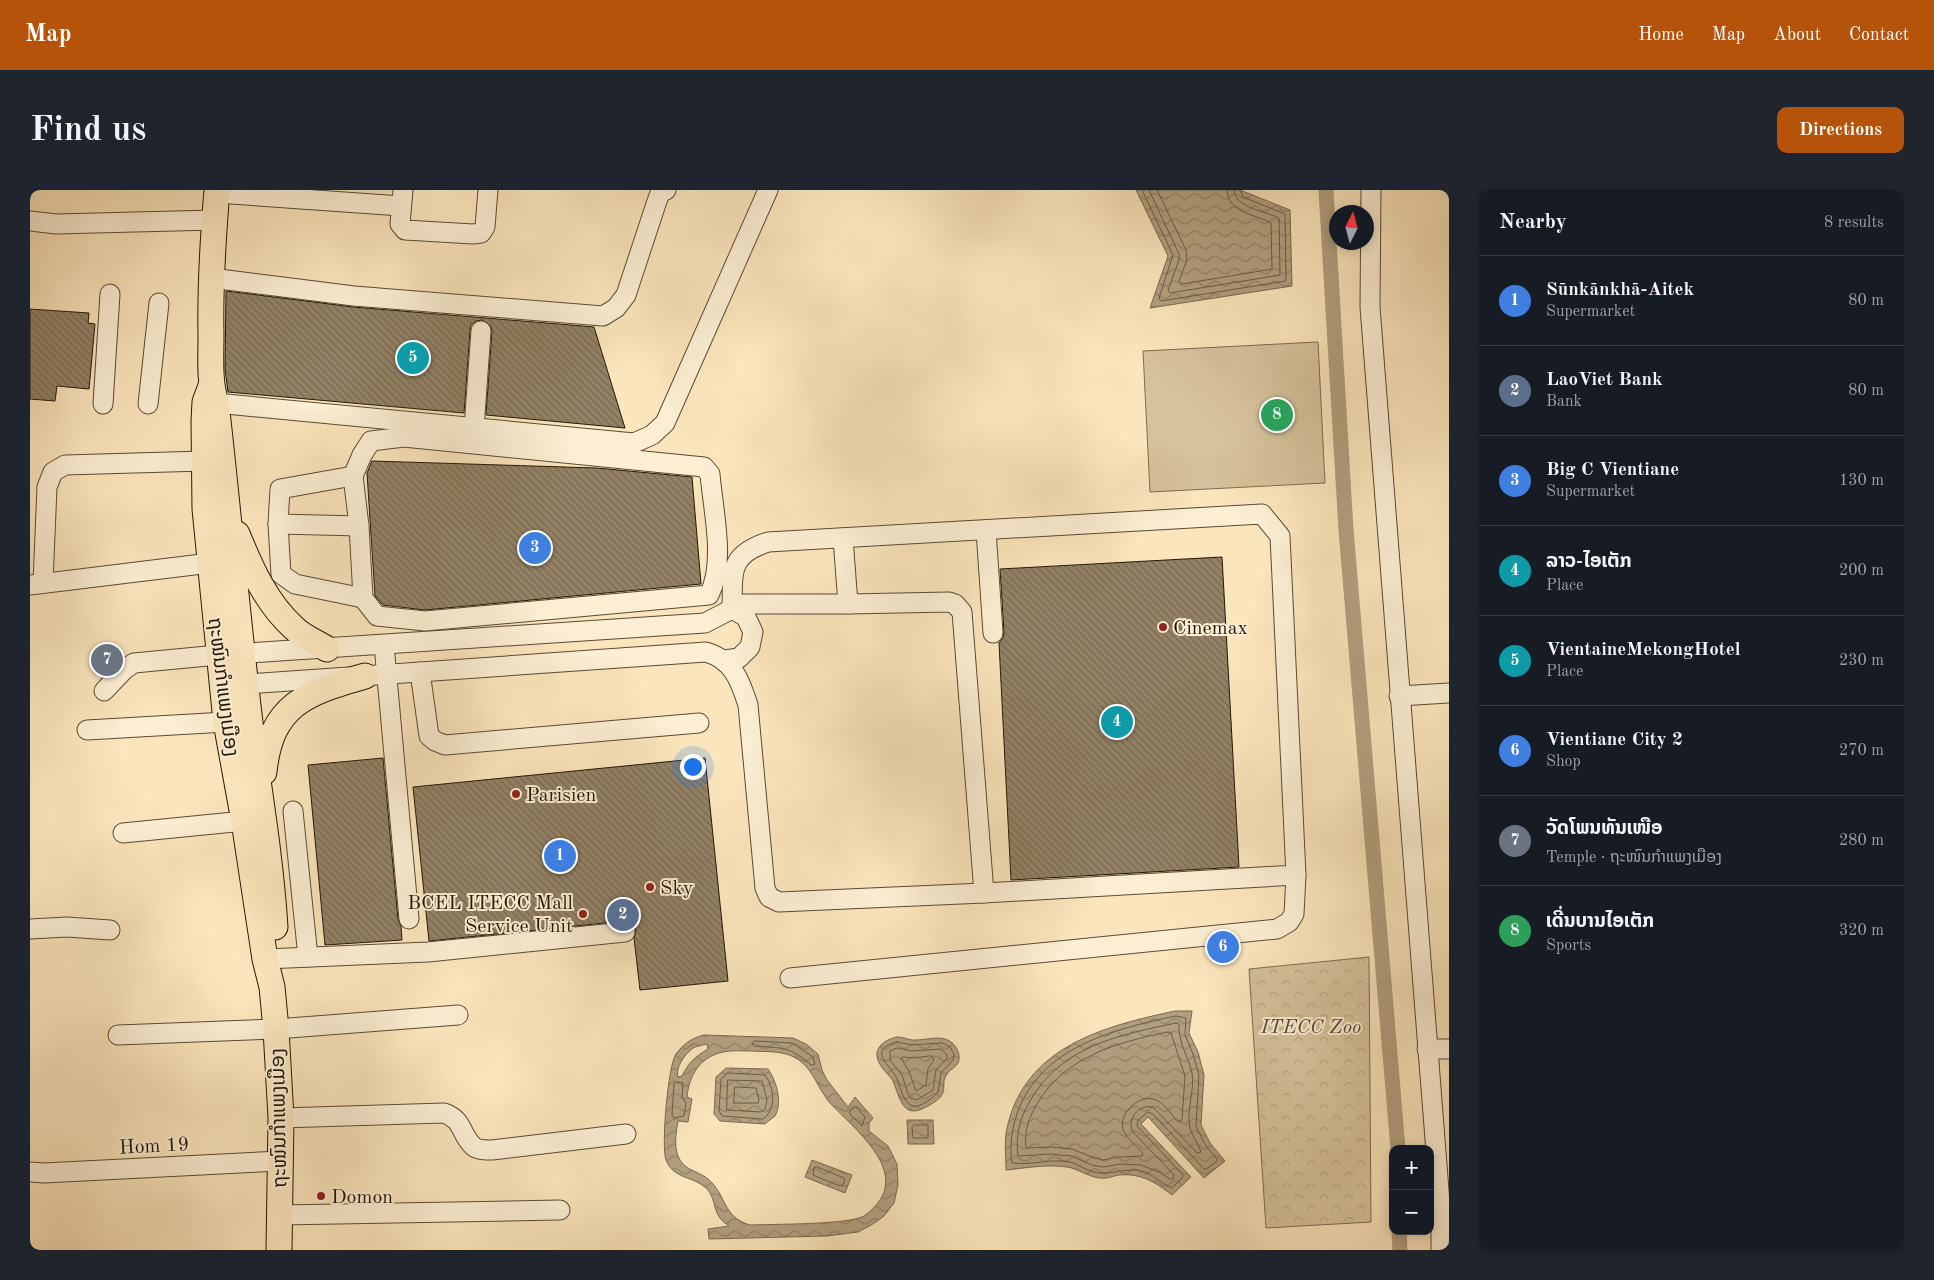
<!DOCTYPE html>
<html lang="en">
<head>
<meta charset="utf-8">
<style>
	:root { --surface:#171b24; --page:#20242c; --text:#f1f3f6; --muted:#9ea1a6; --line:#363941; --accent:#b45309 }
	body { margin:0; font-family:"Old Standard TT","Noto Sans Lao",serif; background:var(--page); color:var(--text) }
	.controls { position:absolute; right:15px; bottom:15px; display:grid; overflow:hidden; border-radius:10px; box-shadow:0 2px 12px #0003 }
	.controls button { width:45px; height:45px; display:grid; place-items:center; padding:0; border:0; border-bottom:1px solid var(--line); background:var(--surface); color:var(--text); font:25px sans-serif }
	.compass { position:absolute; left:1299px; top:15px; width:45px; height:45px; border-radius:50%; background:var(--surface); box-shadow:0 2px 12px #0003; rotate:6deg }
	.you { position:absolute; left:662px; top:576px; width:18px; height:18px; margin:-12px; border:4px solid #fff; border-radius:50%; background:#1a73e8; box-shadow:0 0 0 8px #1a73e833 }
	.badge { display:grid; place-items:center; width:32px; height:32px; border-radius:50%; background:var(--accent); color:#fff; font-size:16px; font-weight:700 }
	.pin { position:absolute; translate:-50% -50%; border:2px solid #fff; box-shadow:0 1px 5px #0006 }
	.list { margin:0; padding:0; list-style:none }
	h2 { display:flex; justify-content:space-between; align-items:center; height:65px; margin:0; padding:0 20px; font-size:21px }
	h2 small { font-size:16px; font-weight:400; color:var(--muted) }
	.list li { display:grid; grid-template-columns:32px 1fr auto; gap:15px; align-items:center; box-sizing:border-box; height:90px; padding:0 20px; border-top:1px solid var(--line) }
	.list b { display:block; font-size:19px; white-space:nowrap }
	.list p { margin:0; font-size:16px; white-space:nowrap; color:var(--muted) }
	.list em { font-size:16px; font-style:normal; color:var(--muted) }
	.map { position:relative; flex:none; width:1419px; height:1060px; overflow:hidden; border-radius:10px }
	header { display:flex; align-items:center; gap:30px; box-sizing:border-box; height:70px; padding:0 25px; background:var(--accent); color:#fff }
	header strong { font-size:24px }
	nav { display:flex; gap:28px; margin-inline-start:auto; font-size:18px }
	.intro { display:flex; align-items:center; justify-content:space-between; box-sizing:border-box; height:120px; padding:0 30px }
	h1 { margin:0; font-size:35px }
	.button { padding:12px 22px; border-radius:10px; background:var(--accent); color:#fff; font-size:18px; font-weight:700 }
	main { display:flex; gap:30px; padding:0 30px }
	aside { flex:1; background:var(--surface); border-radius:10px; box-shadow:0 2px 12px #0003 }
	.map>svg:first-child { display:block }
	.grass { fill:#d6c29d; stroke:#7c6c52 }
	.forest { fill:url(#forest-crowns); stroke:#7c6c52 }
	.water { fill:url(#water-waves); stroke:#79694f; fill-rule:evenodd }
	.lines { fill:none; stroke-linecap:round; stroke-linejoin:round }
	.shore { stroke:#6a5b44; stroke-width:1 }
	.canal { stroke:#b29f7f; stroke-width:15 }
	.building { fill:url(#building-back-hatch); stroke:#231708 }
	.minor-casing { stroke:#594a35; stroke-width:21 }
	.major-casing { stroke:#231708; stroke-width:27 }
	.minor { stroke:#fceed3; stroke-width:19 }
	.major { stroke:#fbe5bc; stroke-width:25 }
	.poi-dot { fill:#8f2418; stroke:#fceed3; stroke-width:2 }
	.labels { text-anchor:middle; stroke-width:4; stroke-linejoin:round; paint-order:stroke }
	.poi-label { font-size:20px; fill:#231708; stroke:#fceed3; text-anchor:start }
	.street-label { font-size:20px; fill:#231708; stroke:#fceed3 }
	.park-label { font-size:20px; font-style:italic; fill:#594a35; stroke:#fceed3 }
</style>
</head>
<body>
<header>
<strong>Map</strong>
<nav><a>Home</a><a>Map</a><a>About</a><a>Contact</a></nav>
</header>
<div class="intro"><h1>Find us</h1><a class="button">Directions</a></div>
<main>
<div class="map">
<svg width="1419" height="1060" viewBox="0 0 1419 1060">
	<defs>
		<pattern id="forest-crowns" width="20" height="18" patternUnits="userSpaceOnUse" patternTransform="scale(1.25)"><rect width="20" height="18" fill="#d6c29d"/><path d="M2 6a3 3 0 1 1 6 0M12 15a3 3 0 1 1 6 0" fill="none" stroke="#b7a686"/></pattern>
		<pattern id="water-waves" width="16" height="10" patternUnits="userSpaceOnUse" patternTransform="scale(1.25)"><rect width="16" height="10" fill="#b29f7f"/><path d="M0 5q4-4 8 0t8 0" fill="none" stroke="#908166"/></pattern>
		<pattern id="building-back-hatch" width="6" height="6" patternUnits="userSpaceOnUse" patternTransform="scale(1.25)"><rect width="6" height="6" fill="#938266"/><path d="M-1 5l2 2M0 0l6 6M5-1l2 2" fill="none" stroke="#786952"/></pattern>
	</defs>
	<rect width="100%" height="100%" fill="#fbe5bc"/>
	<filter id="stains"><feTurbulence type="fractalNoise" baseFrequency=".004" numOctaves="4"/><feColorMatrix values="0 0 0 0 .2 0 0 0 0 .09 0 0 0 0 .02 0 0 0 .5 -.17"/></filter>
	<radialGradient id="worn" r=".72"><stop offset=".6" stop-color="#630" stop-opacity="0"/><stop offset="1" stop-color="#630" stop-opacity=".3"/></radialGradient>
	<polygon class="grass" points="1288,152 1295,293 1120,302 1113,161"/>
	<polygon class="forest" points="1339,767 1341,1032 1236,1038 1219,779"/>
	<g class="water">
		<polygon points="1106,0 1210,0 1260,20 1262,96 1120,118 1138,66"/>
		<path d="M1145 821H1162L1159 843 1168 862 1174 885 1171 935 1180 953 1195 971 1174 988 1118 927 1111 934 1161 987 1142 1005C1125 992 1111 983 1089 985 1083 986 1077 989 1070 988 1058 987 1049 979 1037 977 1017 974 996 978 976 980 976 966 974 951 977 938 995 856 1075 836 1145 821Z"/>
		<path d="M674 845 763 848 776 854 788 864 792 880 797 890 818 917 825 907 843 928 839 933V941L858 956 867 974 868 995 864 1013 854 1026 843 1034 828 1042 797 1046 679 1049 678 1039 699 1036C696 1034 692 1031 690 1028 683 1019 685 1006 676 998 663 986 643 989 636 970 631 957 638 875 646 864 653 854 662 848 674 845ZM677 854 678 859C666 866 658 873 652 886L648 887C645 877 656 862 665 857 668 856 673 855 677 854ZM721 861C737 862 755 860 769 870 784 881 788 899 800 913 821 936 873 975 850 1010 845 1017 841 1021 834 1026 818 1035 742 1034 720 1035 692 1027 697 1005 678 989 667 980 654 981 648 966 644 955 646 943 648 931L658 932 662 909 657 907C659 885 670 867 693 862 702 860 712 861 721 861Z"/>
		<path d="M867 847C872 847 877 849 882 850 898 851 917 841 927 859 929 863 930 869 928 873 925 878 919 880 917 884 909 895 921 902 903 913 874 932 872 914 863 891 860 885 854 882 851 876 840 860 853 850 867 847Z"/>
		<path d="M696 878 738 879C746 890 753 912 745 926 743 928 738 931 735 934L690 931 684 924 686 887Z"/>
		<polygon points="877,930 903,930 904,954 878,954"/>
		<polygon points="782,970 822,985 815,1003 775,987"/>
	</g>
	<g class="lines">
		<g class="shore">
			<polyline points="1112,0 1143,65 1129,108 1131,111 1256,91 1255,24 1213,7 1210,0"/>
			<path d="M1119 0 1149 64V70L1138 100 1140 103 1250 85 1249 28C1235 21 1205 18 1204 0"/>
			<path d="M1127 0 1156 60 1157 70 1149 91 1152 94 1242 79 1241 33C1225 24 1198 23 1197 0"/>
			<path d="M1146 826 1156 828 1155 845 1163 864 1169 885 1166 937 1176 956 1187 969 1186 972 1176 979H1174L1123 924 1118 922 1108 930 1107 936 1153 985 1152 988 1142 998C1132 994 1123 984 1112 981 1098 978 1086 983 1073 983 1060 984 1051 975 1040 972 1020 968 1000 976 982 973 979 957 982 939 987 924 1010 857 1084 839 1146 826Z"/>
			<path d="M1146 833 1149 834C1148 852 1158 866 1162 883 1165 900 1156 920 1160 938 1162 946 1169 954 1171 962L1167 963 1123 917C1109 914 1096 929 1103 942L1144 985 1143 989H1140L1129 982 1111 975 1090 974 1073 977 1062 975 1041 966 1020 964 988 966C985 947 990 927 1000 911 1031 856 1089 845 1146 833Z"/>
			<path d="M1138 842 1141 843 1155 886 1152 930 1148 932C1142 925 1135 914 1126 910 1110 903 1089 922 1093 939 1096 948 1106 956 1113 963L1112 966 1089 967 1073 970 1064 968 1042 959 1021 957 996 958C994 942 999 927 1007 914 1034 867 1088 852 1138 842Z"/>
			<path d="M725 851 762 853 783 867 785 874 781 875C760 856 750 858 724 856L722 853Z"/>
			<path d="M867 852 882 855 912 853 920 857 924 864 923 870 911 883 908 902C904 907 898 911 893 914 875 923 872 901 867 889 862 876 835 860 867 852Z"/>
			<polygon points="868,858 881,861 911,859 917,865 917,868 906,880 903,900 887,910 881,908 878,904 872,885 860,870 860,861"/>
			<polygon points="902,866 904,870 898,879 896,895 886,901 879,881 871,868 873,867 883,868"/>
			<path d="M698 883 735 885C744 897 747 919 733 929L692 926 689 921 691 890Z"/>
			<polygon points="698,890 732,891 737,910 735,919 731,922 697,920"/>
			<polygon points="646,892 653,893 652,907 656,913 654,926 644,928 642,925 644,894"/>
			<polygon points="705,897 726,898 729,910 728,913 704,913"/>
			<polygon points="826,917 835,927 832,936 820,924 820,921"/>
			<polygon points="884,935 898,935 898,948 883,948 882,937"/>
			<polygon points="787,977 814,988 815,990 813,995 810,996 783,985 784,978"/>
		</g>
		<g class="canal">
			<polyline points="1296,0 1316,340 1368,959"/>
			<polyline points="1369,1041 1370,1060"/>
		</g>
	</g>
	<g class="building">
		<polygon points="196,101 323,117 564,137 595,238 456,225 462,142 461,136 452,130 446,131 441,135 440,140 434,223 198,202 195,179"/>
		<polygon points="0,119 59,123 58,133 65,134 59,199 27,196 25,211 0,209"/>
		<polygon points="342,271 567,278 662,287 671,394 395,420 353,415 345,406 337,283"/>
		<polygon points="1192,367 1209,677 981,690 969,453 973,448 974,442 970,379"/>
		<polygon points="353,568 368,730 371,736 372,750 295,755 278,575"/>
		<polygon points="675,568 698,791 610,800 604,748 606,740 604,735 594,731 399,751 383,597"/>
	</g>
	<g class="lines">
		<defs>
			<g id="minor">
				<polyline points="373,0 370,34 375,40 443,44 451,43 455,37 458,0"/>
				<polyline points="1341,0 1340,117 1411,1026 1411,1060"/>
				<polyline points="187,3 371,16"/>
				<polyline points="0,31 26,34 184,30"/>
				<polyline points="181,88 324,106 573,126 586,118 596,105 626,14 630,3 636,0"/>
				<polyline points="175,212 604,253 622,245 635,233 738,0"/>
				<polyline points="73,214 80,104"/>
				<polyline points="118,214 129,113"/>
				<polyline points="444,238 451,141"/>
				<path d="M374 247 674 277 680 284C683 321 696 372 679 405L395 431 347 426 333 408 329 336 323 286 332 265 341 251Z"/>
				<polyline points="323,286 250,299 248,334 251,384 265,394 333,408"/>
				<polyline points="248,334 329,336"/>
				<polyline points="956,340 963,443"/>
				<polyline points="813,348 818,414 919,412 925,414 932,422 954,703"/>
				<polyline points="13,393 17,297 23,282 35,275 174,271"/>
				<polyline points="0,395 180,373"/>
				<polyline points="702,414 818,414"/>
				<polyline points="354,455 379,729"/>
				<polyline points="695,470 709,468 720,457 723,442 716,427 702,419"/>
				<polyline points="390,482 399,546 405,551 415,555 669,533"/>
				<path d="M203 495 676 462C703 470 710 490 718 515L735 698 739 707 749 712 954 703 1266 685 1250 346 1232 324 738 352C698 365 703 382 702 419"/>
				<polyline points="74,501 95,479 104,473 188,465 675,433 702,419"/>
				<polyline points="1369,506 1419,503"/>
				<polyline points="57,540 196,532"/>
				<polyline points="263,621 278,767"/>
				<polyline points="93,643 214,631"/>
				<polyline points="0,739 37,737 80,740"/>
				<polyline points="235,769 398,762 595,742"/>
				<polyline points="760,788 1247,739 1259,732 1264,724 1266,685"/>
				<polyline points="88,845 246,839 428,825"/>
				<polyline points="1397,859 1419,859"/>
				<path d="M251 928 414 923C434 930 430 944 443 956 447 960 456 960 462 960L596 944"/>
				<polyline points="0,982 14,983 250,971"/>
				<polyline points="250,1025 530,1020"/>
			</g>
			<g id="major">
				<path d="M187 0C183 48 180 97 181 145 181 169 179 191 186 213 199 325 208 437 222 549 231 612 241 674 245 737"/>
				<polyline points="181,196 175,212 174,231 175,319 196,532 214,631 235,769 242,797 246,839 251,928 249,1060"/>
				<path d="M207 344C221 378 236 413 264 438 273 447 286 452 297 459"/>
				<path d="M234 582C241 514 276 503 335 486"/>
			</g>
		</defs>
		<use href="#minor" class="minor-casing"/>
		<use href="#major" class="major-casing"/>
		<use href="#minor" class="minor"/>
		<use href="#major" class="major"/>
	</g>
	<g class="poi-dot">
		<circle cx="1133" cy="437" r="5"/>
		<circle cx="486" cy="604" r="5"/>
		<circle cx="620" cy="697" r="5"/>
		<circle cx="553" cy="724" r="5"/>
		<circle cx="291" cy="1006" r="5"/>
	</g>
	<g class="labels">
		<g class="poi-label">
			<text x="1143" y="444">Cinemax</text>
			<text x="496" y="611">Parisien</text>
			<text x="630" y="704">Sky</text>
			<text x="543" y="719" text-anchor="end">BCEL ITECC Mall<tspan x="543" dy="23">Service Unit</tspan></text>
			<text x="301" y="1013">Domon</text>
		</g>
		<g class="street-label">
			<text transform="translate(194 497) rotate(83)" y="7">ຖະໜົນກຳແພງເມືອງ</text>
			<text transform="translate(248 928) rotate(-91)" y="7">ຖະໜົນກຳແພງເມືອງ</text>
			<text transform="translate(124 955) rotate(-3)" y="7">Hom 19</text>
		</g>
		<g class="park-label">
			<text x="1281" y="843">ITECC Zoo</text>
		</g>
	</g>
	<rect width="100%" height="100%" filter="url(#stains)"/>
	<rect width="100%" height="100%" fill="url(#worn)"/>
</svg>
<div class="controls">
<button>+</button>
<button>−</button>
</div>
<svg class="compass" viewBox="-18 -18 36 36"><path d="M0-13l5 13h-10z" fill="#e53935"/><path d="M0 13l5-13h-10z" fill="#9ea1a6"/></svg>
<div class="you"></div>
<div class="pin badge" style="left:530px;top:666px;background:#3f7fe0">1</div>
<div class="pin badge" style="left:593px;top:725px;background:#5c6f8a">2</div>
<div class="pin badge" style="left:505px;top:358px;background:#3f7fe0">3</div>
<div class="pin badge" style="left:1087px;top:532px;background:#0f9aa8">4</div>
<div class="pin badge" style="left:383px;top:168px;background:#0f9aa8">5</div>
<div class="pin badge" style="left:1193px;top:757px;background:#3f7fe0">6</div>
<div class="pin badge" style="left:77px;top:470px;background:#6b7280">7</div>
<div class="pin badge" style="left:1247px;top:225px;background:#2e9e5b">8</div>
</div>
<aside>
<h2>Nearby<small>8 results</small></h2>
<ul class="list">
<li><span class="badge" style="background:#3f7fe0">1</span><div><b>Sūnkānkhā-Aitek</b><p>Supermarket</p></div><em>80 m</em></li>
<li><span class="badge" style="background:#5c6f8a">2</span><div><b>LaoViet Bank</b><p>Bank</p></div><em>80 m</em></li>
<li><span class="badge" style="background:#3f7fe0">3</span><div><b>Big C Vientiane</b><p>Supermarket</p></div><em>130 m</em></li>
<li><span class="badge" style="background:#0f9aa8">4</span><div><b>ລາວ-ໄອເຕັກ</b><p>Place</p></div><em>200 m</em></li>
<li><span class="badge" style="background:#0f9aa8">5</span><div><b>VientaineMekongHotel</b><p>Place</p></div><em>230 m</em></li>
<li><span class="badge" style="background:#3f7fe0">6</span><div><b>Vientiane City 2</b><p>Shop</p></div><em>270 m</em></li>
<li><span class="badge" style="background:#6b7280">7</span><div><b>ວັດໂພນທັນເໜືອ</b><p>Temple · ຖະໜົນກຳແພງເມືອງ</p></div><em>280 m</em></li>
<li><span class="badge" style="background:#2e9e5b">8</span><div><b>ເດີ່ນບານໄອເຕັກ</b><p>Sports</p></div><em>320 m</em></li>
</ul>
</aside>
</main>
</body>
</html>
